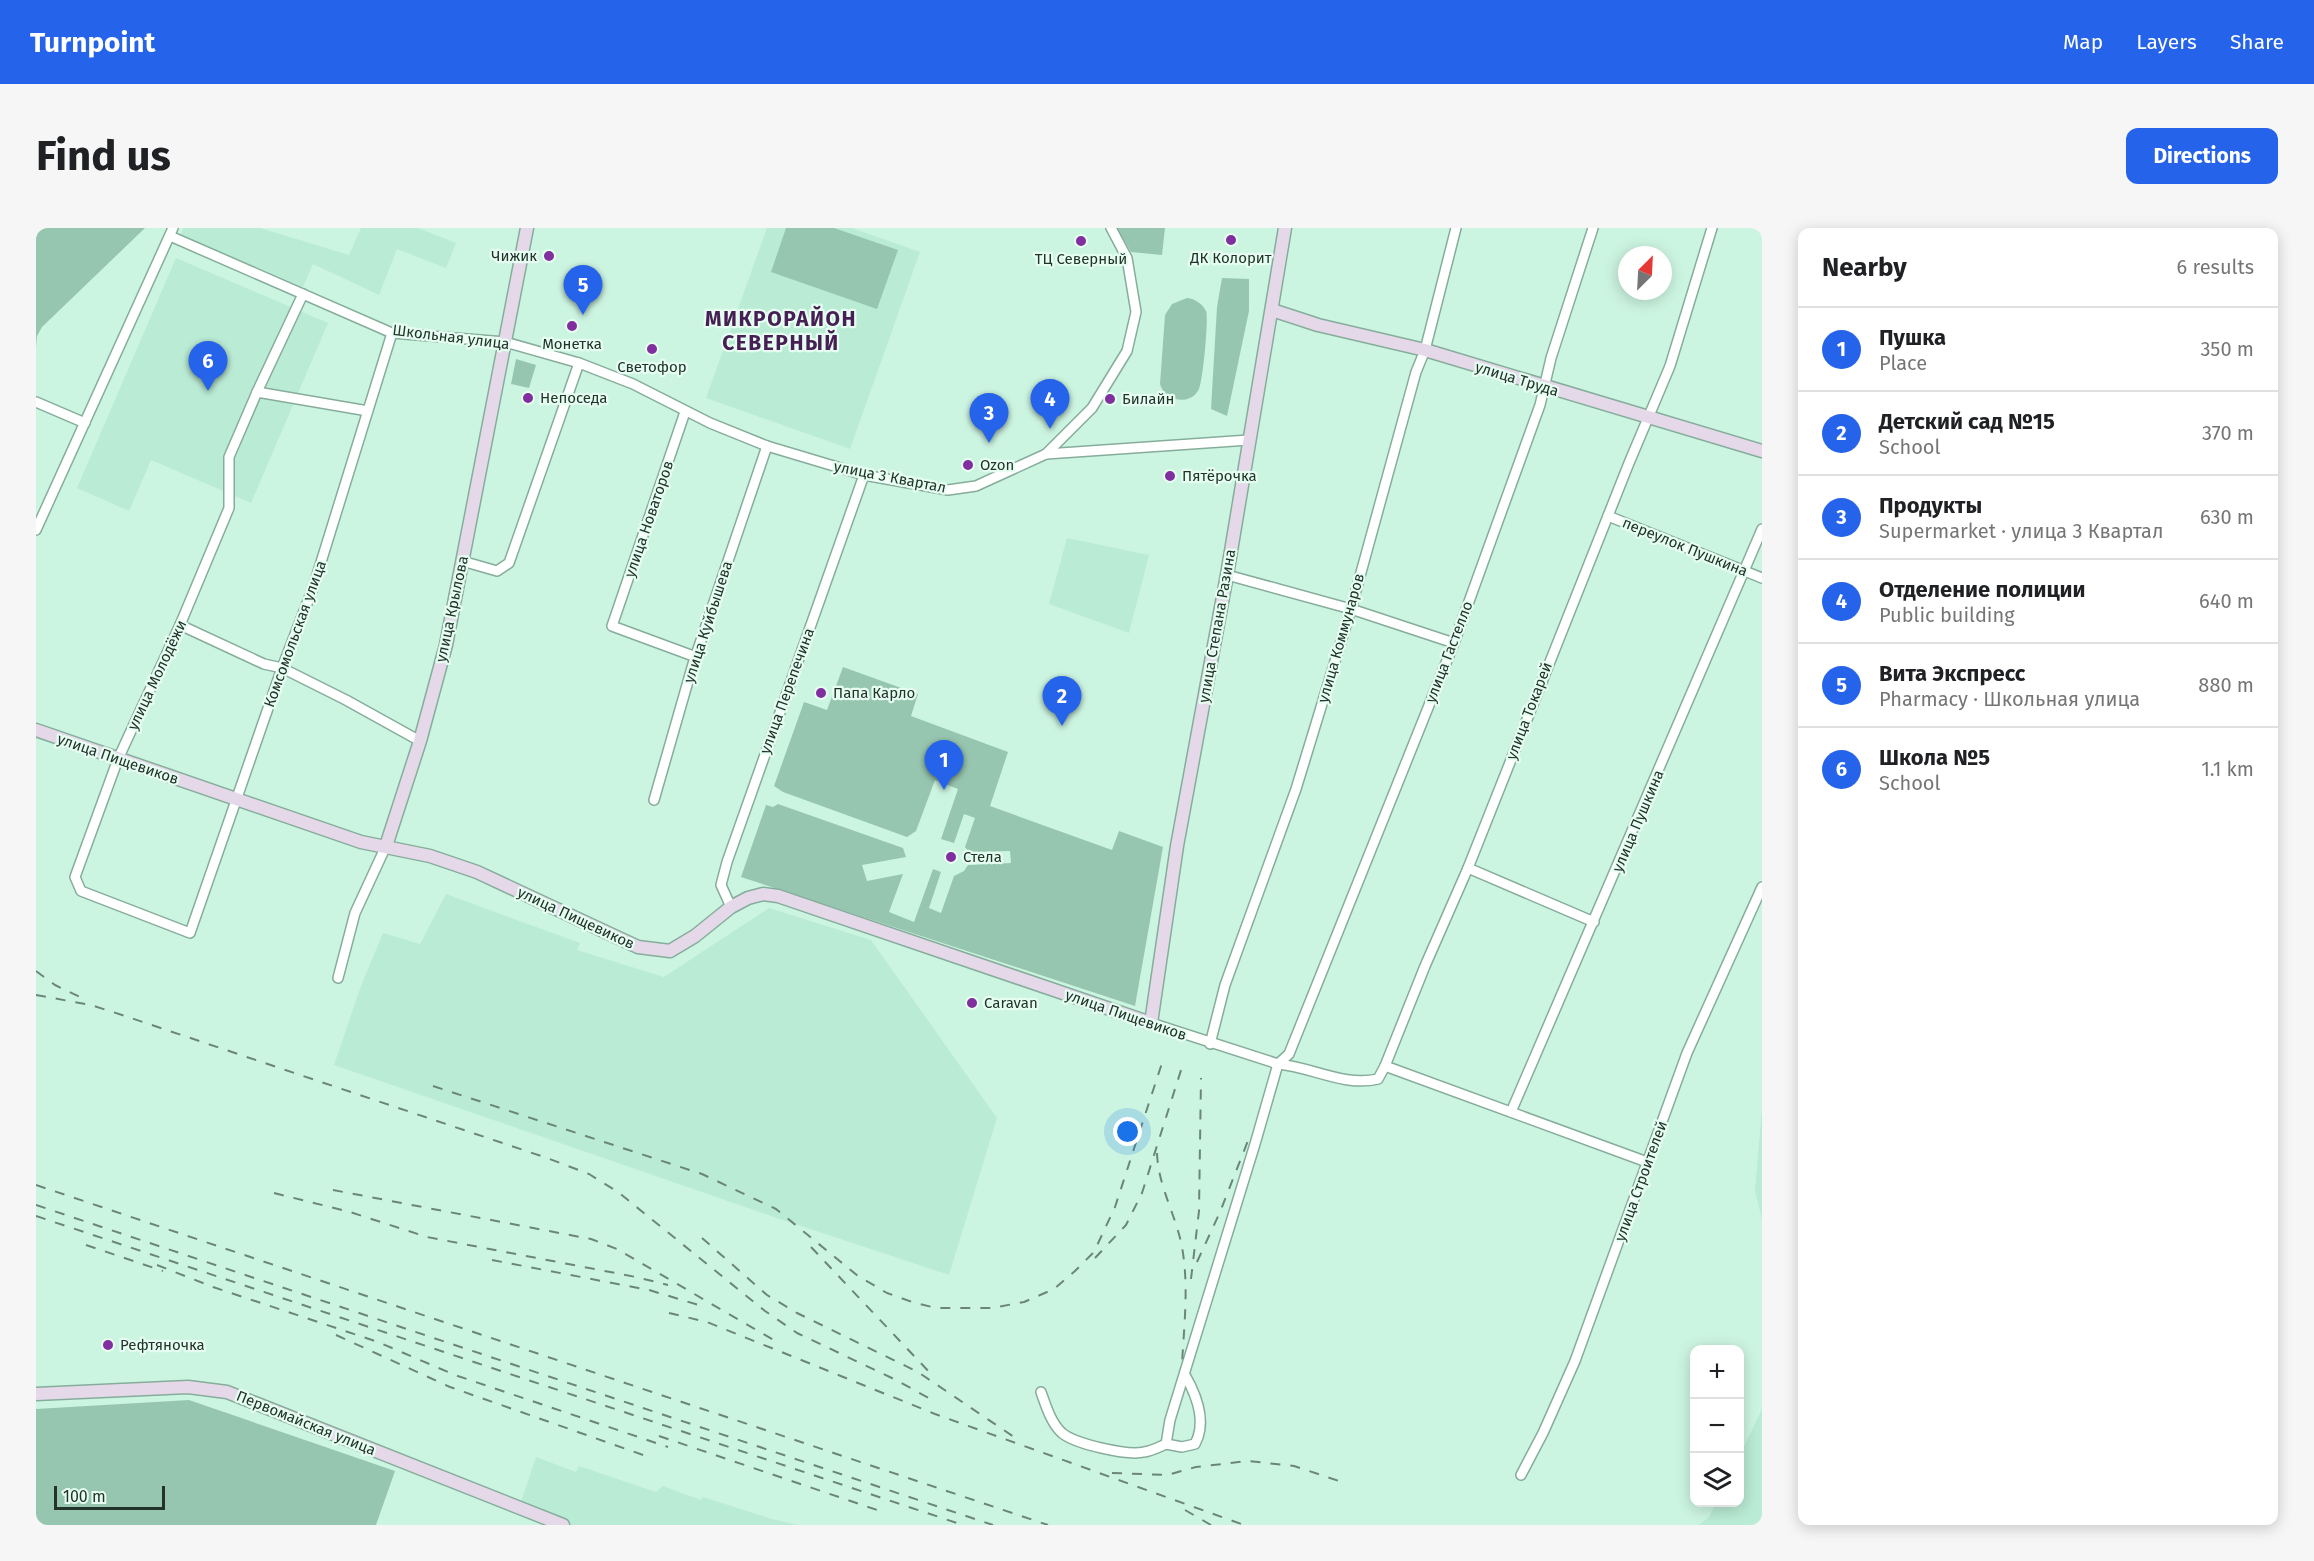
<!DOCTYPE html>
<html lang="en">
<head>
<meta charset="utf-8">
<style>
	:root { --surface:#fff; --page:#f6f6f6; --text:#202124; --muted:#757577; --line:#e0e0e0; --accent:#2563eb }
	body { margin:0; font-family:"Fira Sans",sans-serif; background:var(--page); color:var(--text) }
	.controls { position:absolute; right:18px; bottom:18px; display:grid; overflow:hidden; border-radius:12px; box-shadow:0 3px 15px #0003 }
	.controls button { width:54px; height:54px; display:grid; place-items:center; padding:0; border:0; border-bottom:2px solid var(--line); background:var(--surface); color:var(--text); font:30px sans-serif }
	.compass { position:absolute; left:1582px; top:18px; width:54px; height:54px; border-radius:50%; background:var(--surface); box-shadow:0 3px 15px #0003; rotate:24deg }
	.scale { position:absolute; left:18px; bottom:15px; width:111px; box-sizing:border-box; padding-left:6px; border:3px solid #23332c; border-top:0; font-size:16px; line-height:21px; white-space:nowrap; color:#23332c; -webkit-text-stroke:4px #e6fef2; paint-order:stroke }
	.you { position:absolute; left:1092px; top:904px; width:21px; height:21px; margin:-15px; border:4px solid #fff; border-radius:50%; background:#1a73e8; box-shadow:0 0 0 9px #1a73e833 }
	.badge { display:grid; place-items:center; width:39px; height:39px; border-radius:50%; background:var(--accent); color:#fff; font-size:20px; font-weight:700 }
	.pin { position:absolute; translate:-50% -50px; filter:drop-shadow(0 2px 3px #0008) }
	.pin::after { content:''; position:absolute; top:32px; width:21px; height:18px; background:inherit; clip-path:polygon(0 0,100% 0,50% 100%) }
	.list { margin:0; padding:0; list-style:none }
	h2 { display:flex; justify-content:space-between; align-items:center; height:78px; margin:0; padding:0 24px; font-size:26px }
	h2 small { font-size:20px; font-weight:400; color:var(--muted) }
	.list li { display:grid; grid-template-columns:39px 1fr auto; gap:18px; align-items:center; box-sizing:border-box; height:84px; padding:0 24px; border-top:2px solid var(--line) }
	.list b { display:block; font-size:22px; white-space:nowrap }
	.list p { margin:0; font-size:20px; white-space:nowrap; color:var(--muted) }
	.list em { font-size:20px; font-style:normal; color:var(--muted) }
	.icon { flex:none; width:33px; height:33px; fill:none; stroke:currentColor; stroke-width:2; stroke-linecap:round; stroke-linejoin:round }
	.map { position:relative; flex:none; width:1726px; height:1297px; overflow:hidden; border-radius:12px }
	header { display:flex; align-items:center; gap:36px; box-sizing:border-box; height:84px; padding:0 30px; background:var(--accent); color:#fff }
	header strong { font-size:28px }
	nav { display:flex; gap:33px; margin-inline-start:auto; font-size:21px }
	.intro { display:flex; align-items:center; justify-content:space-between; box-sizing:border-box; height:144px; padding:0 36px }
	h1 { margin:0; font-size:42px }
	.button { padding:15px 27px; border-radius:12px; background:var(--accent); color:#fff; font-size:21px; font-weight:700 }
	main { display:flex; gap:36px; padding:0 36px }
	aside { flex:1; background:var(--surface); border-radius:12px; box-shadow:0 3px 15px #0003 }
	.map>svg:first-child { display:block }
	.built { fill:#baebd4 }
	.green { fill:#97c6b0 }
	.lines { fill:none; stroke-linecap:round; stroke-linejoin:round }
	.street-casing { stroke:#86ad9b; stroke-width:12 }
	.secondary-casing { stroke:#86ad9b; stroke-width:15 }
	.street { stroke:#fff; stroke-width:9 }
	.secondary { stroke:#e5d9e9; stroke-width:12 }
	.rail { stroke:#6b8679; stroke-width:2; stroke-dasharray:10 10; stroke-linecap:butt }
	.poi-dot { fill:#812f9e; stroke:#e6fef2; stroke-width:2 }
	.labels { text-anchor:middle; stroke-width:4.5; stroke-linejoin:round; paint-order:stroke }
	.poi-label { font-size:15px; fill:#23332c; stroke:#e6fef2; text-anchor:start }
	.street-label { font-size:15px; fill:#23332c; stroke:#e6fef2 }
	.district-label { font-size:21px; font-weight:bold; letter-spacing:1.5px; fill:#471f55; stroke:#e6fef2 }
</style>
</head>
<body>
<header>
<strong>Turnpoint</strong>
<nav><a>Map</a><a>Layers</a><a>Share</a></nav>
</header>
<div class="intro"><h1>Find us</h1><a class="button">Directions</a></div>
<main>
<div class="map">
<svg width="1726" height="1297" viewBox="0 0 1726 1297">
	<rect width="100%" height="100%" fill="#ccf5e1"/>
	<g class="built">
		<polygon points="147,0 224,0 313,27 325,0 382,0 420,15 410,40 361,21 343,67 277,36 266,61 145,7"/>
		<polygon points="731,0 816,0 884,24 814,221 670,170"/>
		<polygon points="140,30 292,95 215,275 115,232 93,283 41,260"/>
		<polygon points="1031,310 1113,327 1093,405 1013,376"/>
		<polygon points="410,666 544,715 541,722 628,749 733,680 835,712 961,890 913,1047 741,990 298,837 325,758 347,705 384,716"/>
		<polygon points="1726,880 1726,991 1719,963"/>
		<polygon points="1726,1181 1726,1297 1663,1297 1673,1289 1680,1275 1704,1274 1704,1227"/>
		<polygon points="500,1229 540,1244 543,1238 620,1264 627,1258 665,1272 667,1269 736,1291 762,1297 534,1297 484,1277"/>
	</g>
	<g class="green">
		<polygon points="0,0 109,0 6,99 1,108 0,119"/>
		<polygon points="750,0 798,0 862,22 841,81 735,44"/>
		<polygon points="1081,0 1129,0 1126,27 1095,24"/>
		<polygon points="1186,50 1213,51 1213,83 1191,188 1175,181 1181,79"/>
		<path d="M1151 70C1159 71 1166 75 1170 83 1173 89 1167 154 1163 161 1155 178 1129 174 1124 156L1129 87 1136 76Z"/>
		<polygon points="480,131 500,137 493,160 475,156"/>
		<polygon points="807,439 882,466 875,488 972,524 954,578 1076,622 1083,603 1127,619 1099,778 705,649 730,577 737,579 742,576 867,620 870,629 826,637 831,653 867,646 853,684 878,694 897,641 905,644 893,680 905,685 918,648 928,643 932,637 975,635 974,623 933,624 929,619 939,590 928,586 918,615 905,611 922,561 899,552 880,603 871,609 747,564 738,558 768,474 791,482"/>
		<polygon points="153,1172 359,1243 340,1297 0,1297 0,1181"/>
	</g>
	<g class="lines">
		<defs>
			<g id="street">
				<polyline points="134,8 356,105 469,114 543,135 597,156 674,195 731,218 828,247 912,262 940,258 1010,226 1213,212"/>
				<polyline points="221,164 267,66"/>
				<polyline points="0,174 49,195"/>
				<polyline points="332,183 221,164 193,229 193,280 144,397 82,531 39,649 45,663 154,705 246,440 277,360 356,105"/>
				<polyline points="649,184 576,398 660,429"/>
				<polyline points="1010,226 1056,180 1091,123 1100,84 1091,30 1075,0"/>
				<polyline points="1572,288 1726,350"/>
				<polyline points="0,302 137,0"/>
				<polyline points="426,333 461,343 473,335 543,135"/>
				<polyline points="1191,347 1315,381 1418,415"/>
				<polyline points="144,397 228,436 246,440 310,472 384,513"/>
				<polyline points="618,572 657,436 731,218"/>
				<polyline points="1432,640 1558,694"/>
				<polyline points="695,679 685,657 691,634 828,247"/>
				<polyline points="302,750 319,685 350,618"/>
				<path d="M1115 795 1242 836C1276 839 1308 859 1342 851L1349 838"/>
				<polyline points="1174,816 1189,757 1260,561 1315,381 1380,144 1389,122 1420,0"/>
				<polyline points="1242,836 1253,826 1418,415 1504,177 1515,130 1557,0"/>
				<polyline points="1475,884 1726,301"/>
				<polyline points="1611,934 1349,838 1389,738 1432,640 1593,235 1634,138 1676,0"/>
				<path d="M1005 1164C1010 1178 1015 1195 1026 1205 1039 1216 1092 1228 1108 1224 1116 1223 1123 1219 1130 1216L1134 1192 1219 916 1242 836"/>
				<path d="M1130 1216 1146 1219 1159 1216C1171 1194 1161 1168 1149 1147"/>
				<polyline points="1485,1247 1507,1205 1539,1133 1651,825 1726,659"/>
			</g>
			<g id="secondary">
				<polyline points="1236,82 1282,97 1389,122 1726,223"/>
				<polyline points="0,502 325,614 394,628 441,644 602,719 634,723 659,708 695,679 712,670 727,666 742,668 1115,795 1141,618 1191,347 1249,0"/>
				<polyline points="350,618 384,513 410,417 491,0"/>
				<polyline points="0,1166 152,1159 191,1164 527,1297"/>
			</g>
		</defs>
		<use href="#street" class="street-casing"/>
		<use href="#secondary" class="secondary-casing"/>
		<use href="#street" class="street"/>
		<use href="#secondary" class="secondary"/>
		<g class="rail">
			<polyline points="0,743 19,757 46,770"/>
			<polyline points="0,767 55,777 86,787 511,930 553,946 582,964 729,1083 761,1105 860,1152 900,1174"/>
			<polyline points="397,858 666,946 740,981 822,1048 851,1065 876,1074 900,1080 956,1080 988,1074 1018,1061 1039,1043 1058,1024 1079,979 1126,835"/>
			<path d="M1121 925C1122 958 1140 987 1146 1019 1153 1058 1148 1098 1146 1136"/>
			<polyline points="0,957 1012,1297"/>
			<polyline points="297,962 555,1011 581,1021 741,1114"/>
			<polyline points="238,965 314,984 391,1009 600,1049 632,1057"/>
			<polyline points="0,977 957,1297"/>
			<polyline points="0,988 927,1297"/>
			<polyline points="666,1010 731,1067 761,1085 882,1144 978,1209"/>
			<polyline points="50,1017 127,1043"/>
			<polyline points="775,1019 897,1148"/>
			<polyline points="1059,1030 1090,997 1106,965 1146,839"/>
			<polyline points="456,1032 613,1062 666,1078"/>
			<polyline points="1161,1034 1184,984 1215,905"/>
			<polyline points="121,1037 177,1059 342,1114 419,1147 632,1219"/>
			<polyline points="1155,1051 1163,983 1165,850"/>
			<polyline points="633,1085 671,1094 899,1186 1208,1297"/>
			<polyline points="300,1107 414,1159 610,1228"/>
			<polyline points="623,1208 847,1284"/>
			<polyline points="1076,1245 1131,1247 1160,1239 1212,1233 1258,1238 1303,1253"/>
			<polyline points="1149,1282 1175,1297"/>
		</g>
	</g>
	<g class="poi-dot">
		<circle cx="1195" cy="12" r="6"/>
		<circle cx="1045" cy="13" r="6"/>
		<circle cx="513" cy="28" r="6"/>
		<circle cx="536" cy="98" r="6"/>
		<circle cx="616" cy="121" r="6"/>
		<circle cx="492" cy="170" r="6"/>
		<circle cx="1074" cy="171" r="6"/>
		<circle cx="932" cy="237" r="6"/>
		<circle cx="1134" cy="248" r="6"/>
		<circle cx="785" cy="465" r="6"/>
		<circle cx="915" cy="629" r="6"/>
		<circle cx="936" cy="775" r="6"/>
		<circle cx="72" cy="1117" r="6"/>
	</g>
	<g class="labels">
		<g class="poi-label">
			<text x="501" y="33" text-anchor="end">Чижик</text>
			<text x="1195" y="35" text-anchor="middle">ДК Колорит</text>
			<text x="1045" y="36" text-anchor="middle">ТЦ Северный</text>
			<text x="536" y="121" text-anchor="middle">Монетка</text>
			<text x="616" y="144" text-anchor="middle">Светофор</text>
			<text x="504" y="175">Непоседа</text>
			<text x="1086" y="176">Билайн</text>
			<text x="944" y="242">Ozon</text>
			<text x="1146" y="253">Пятёрочка</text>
			<text x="797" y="470">Папа Карло</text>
			<text x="927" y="634">Стела</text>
			<text x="948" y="780">Caravan</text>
			<text x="84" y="1122">Рефтяночка</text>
		</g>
		<g class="street-label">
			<text transform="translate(415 109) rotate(7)" y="5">Школьная улица</text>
			<text transform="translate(1481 151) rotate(17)" y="5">улица Труда</text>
			<text transform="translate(854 249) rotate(11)" y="5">улица 3 Квартал</text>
			<text transform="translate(613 291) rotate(-71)" y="5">улица Новаторов</text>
			<text transform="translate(1649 319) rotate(22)" y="5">переулок Пушкина</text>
			<text transform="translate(416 381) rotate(-78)" y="5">улица Крылова</text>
			<text transform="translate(672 394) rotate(-72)" y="5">улица Куйбышева</text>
			<text transform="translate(1181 398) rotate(-80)" y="5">улица Степана Разина</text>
			<text transform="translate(259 406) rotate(-70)" y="5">Комсомольская улица</text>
			<text transform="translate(1305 410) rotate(-74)" y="5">улица Коммунаров</text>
			<text transform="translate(1413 424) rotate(-69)" y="5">улица Гастелло</text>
			<text transform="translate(121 447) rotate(-65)" y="5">улица Молодёжи</text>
			<text transform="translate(751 463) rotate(-70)" y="5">улица Перепечина</text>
			<text transform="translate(1493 483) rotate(-69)" y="5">улица Токарей</text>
			<text transform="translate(82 531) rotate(19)" y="5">улица Пищевиков</text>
			<text transform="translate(1602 593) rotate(-67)" y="5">улица Пушкина</text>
			<text transform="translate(540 690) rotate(25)" y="5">улица Пищевиков</text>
			<text transform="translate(1090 787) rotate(19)" y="5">улица Пищевиков</text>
			<text transform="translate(1605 953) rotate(-70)" y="5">улица Строителей</text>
			<text transform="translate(270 1195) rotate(22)" y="5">Первомайская улица</text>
		</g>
		<g class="district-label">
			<text x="745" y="98">МИКРОРАЙОН<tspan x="745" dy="24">СЕВЕРНЫЙ</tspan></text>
		</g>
	</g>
</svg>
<div class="controls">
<button>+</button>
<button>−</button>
<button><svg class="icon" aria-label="layers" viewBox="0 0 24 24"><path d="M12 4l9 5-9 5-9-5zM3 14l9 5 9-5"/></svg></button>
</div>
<svg class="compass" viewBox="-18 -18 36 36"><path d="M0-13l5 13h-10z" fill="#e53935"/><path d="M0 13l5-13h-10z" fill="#757577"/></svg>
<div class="scale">100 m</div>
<div class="you"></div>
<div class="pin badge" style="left:908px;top:562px">1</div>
<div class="pin badge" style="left:1026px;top:498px">2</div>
<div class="pin badge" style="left:953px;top:215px">3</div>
<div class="pin badge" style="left:1014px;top:201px">4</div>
<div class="pin badge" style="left:547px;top:87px">5</div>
<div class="pin badge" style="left:172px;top:163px">6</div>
</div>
<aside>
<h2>Nearby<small>6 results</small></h2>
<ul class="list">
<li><span class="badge">1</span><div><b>Пушка</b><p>Place</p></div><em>350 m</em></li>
<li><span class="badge">2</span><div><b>Детский сад №15</b><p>School</p></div><em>370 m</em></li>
<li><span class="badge">3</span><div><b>Продукты</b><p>Supermarket · улица 3 Квартал</p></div><em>630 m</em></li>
<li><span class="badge">4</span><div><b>Отделение полиции</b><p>Public building</p></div><em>640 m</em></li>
<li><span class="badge">5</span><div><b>Вита Экспресс</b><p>Pharmacy · Школьная улица</p></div><em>880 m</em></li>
<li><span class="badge">6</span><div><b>Школа №5</b><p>School</p></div><em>1.1 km</em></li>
</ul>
</aside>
</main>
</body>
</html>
